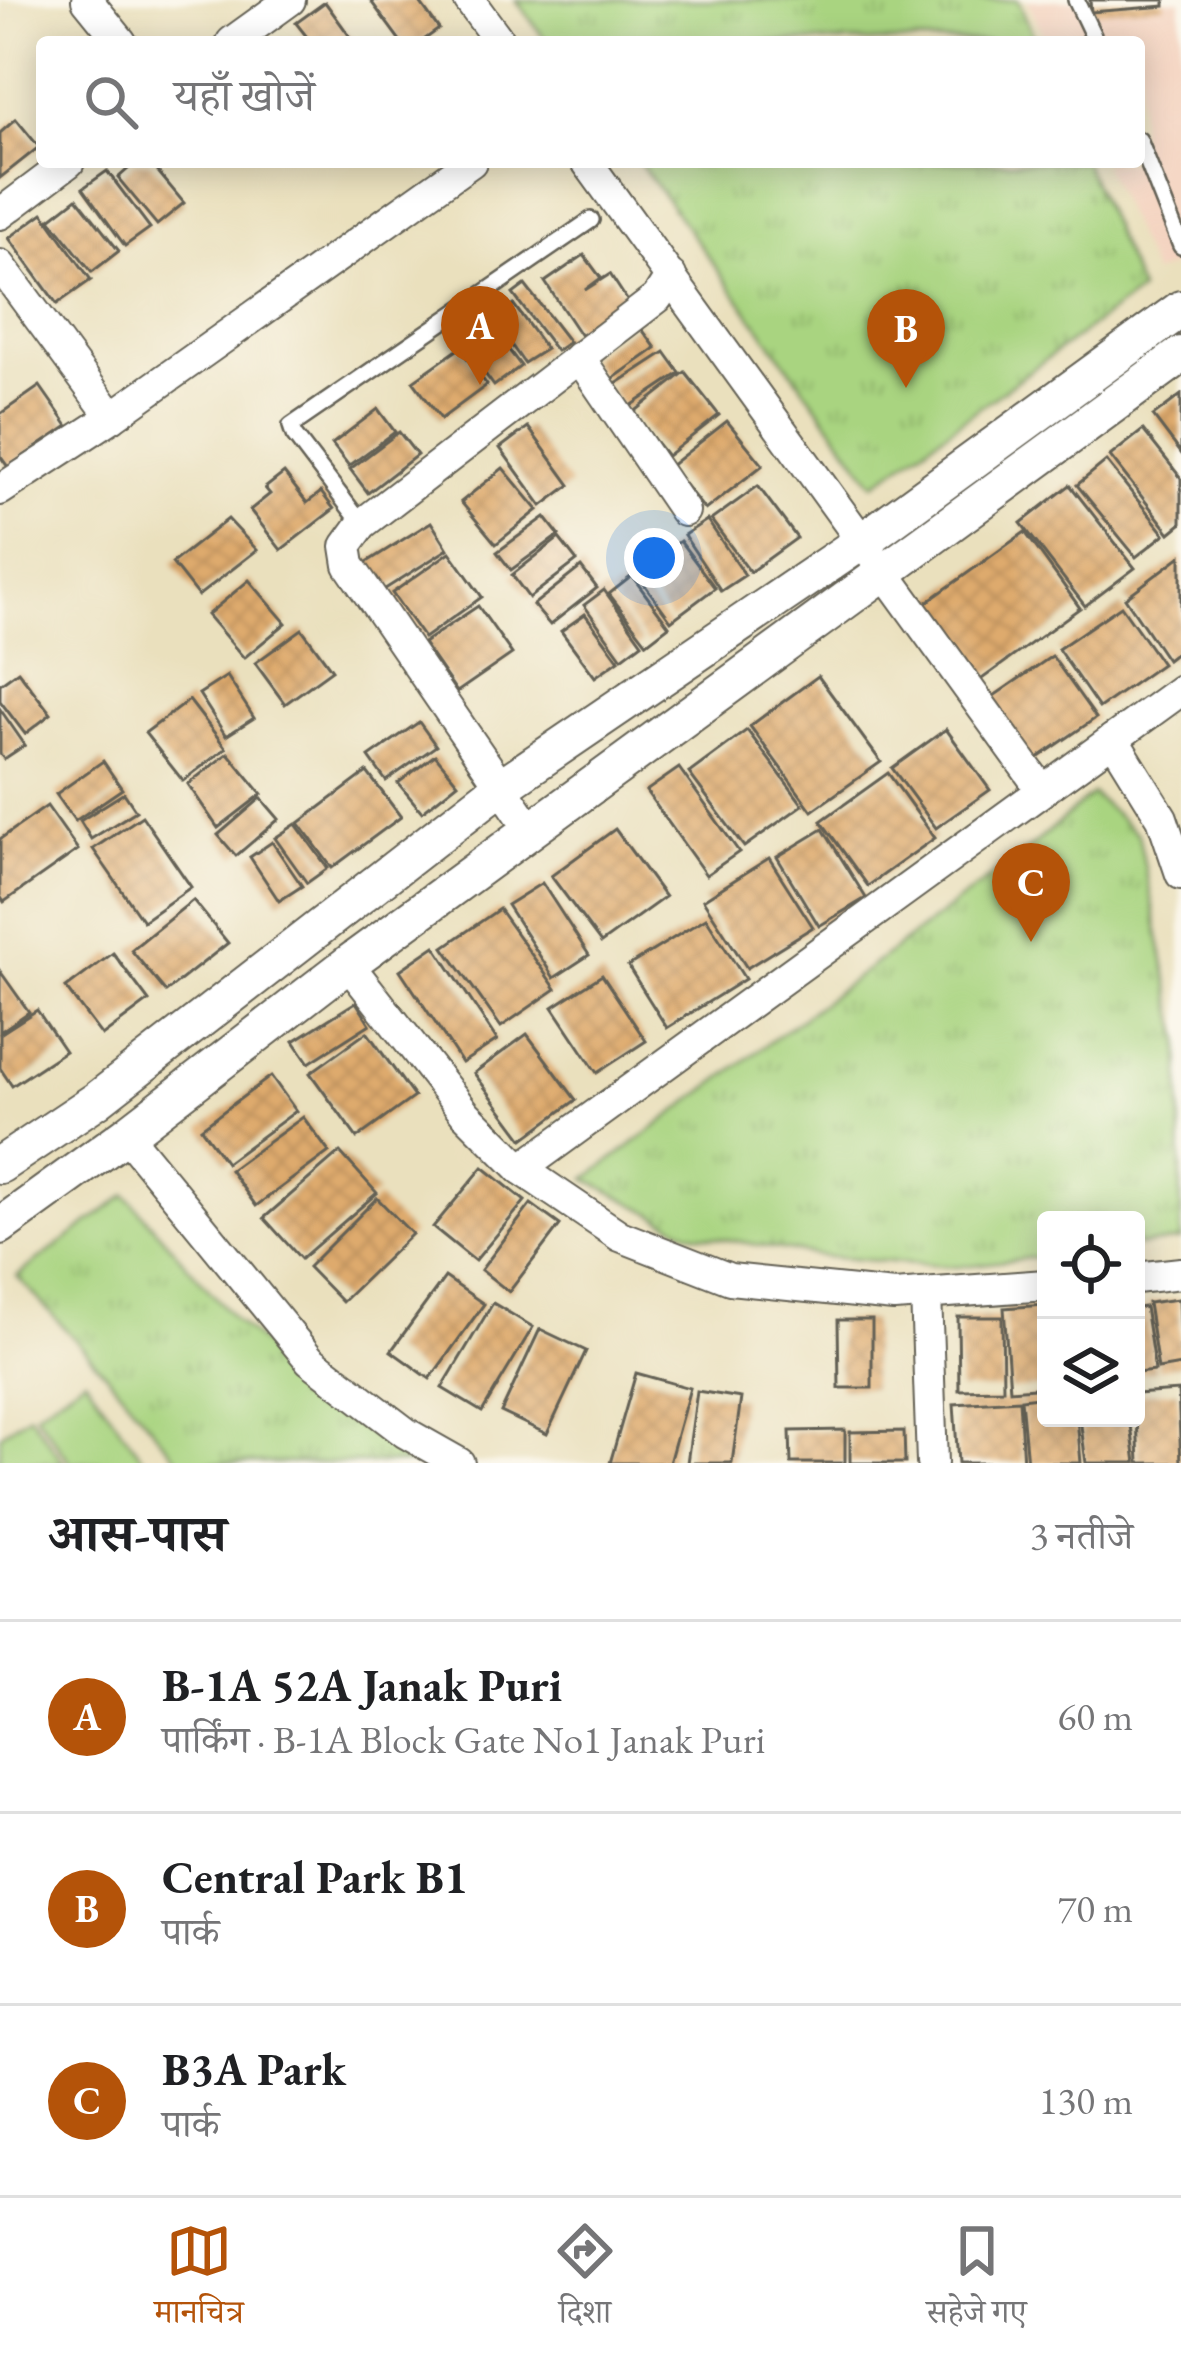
<!DOCTYPE html>
<html lang="hi">
<head>
<meta charset="utf-8">
<style>
	:root { --surface:#fff; --page:#f2f2f2; --text:#202124; --muted:#757577; --line:#e0e0e0; --accent:#b45309 }
	body { margin:0; font-family:"EB Garamond","Noto Serif Devanagari",serif; background:var(--page); color:var(--text) }
	.controls { position:absolute; right:36px; bottom:36px; display:grid; overflow:hidden; border-radius:12px; box-shadow:0 6px 30px #0003 }
	.controls button { width:108px; height:108px; display:grid; place-items:center; padding:0; border:0; border-bottom:3px solid var(--line); background:var(--surface); color:var(--text); font:60px sans-serif }
	.you { position:absolute; left:654px; top:558px; width:42px; height:42px; margin:-30px; border:9px solid #fff; border-radius:50%; background:#1a73e8; box-shadow:0 0 0 18px #1a73e833 }
	.badge { display:grid; place-items:center; width:78px; height:78px; border-radius:50%; background:var(--accent); color:#fff; font-size:39px; font-weight:700 }
	.pin { position:absolute; translate:-50% -99px; filter:drop-shadow(0 3px 6px #0008) }
	.pin::after { content:''; position:absolute; top:63px; width:42px; height:36px; background:inherit; clip-path:polygon(0 0,100% 0,50% 100%) }
	.list { margin:0; padding:0; list-style:none }
	h2 { display:flex; justify-content:space-between; align-items:center; height:156px; margin:0; padding:0 48px; font-size:51px }
	h2 small { font-size:39px; font-weight:400; color:var(--muted) }
	.list li { display:grid; grid-template-columns:78px 1fr auto; gap:36px; align-items:center; box-sizing:border-box; height:192px; padding:0 48px; border-top:3px solid var(--line) }
	.list b { display:block; font-size:45px; white-space:nowrap }
	.list p { margin:0; font-size:39px; white-space:nowrap; color:var(--muted) }
	.list em { font-size:39px; font-style:normal; color:var(--muted) }
	.icon { flex:none; width:66px; height:66px; fill:none; stroke:currentColor; stroke-width:2; stroke-linecap:round; stroke-linejoin:round }
	.map { position:relative; flex:none; width:1181px; height:1463px; overflow:hidden }
	.search { position:absolute; background:var(--surface); box-shadow:0 6px 30px #0003; left:36px; right:36px; top:36px; height:132px; display:flex; align-items:center; gap:30px; box-sizing:border-box; padding:0 42px; border-radius:12px; color:var(--muted); font-size:45px }
	.sheet { height:732px; background:var(--surface) }
	nav { display:flex; justify-content:space-around; align-items:center; box-sizing:border-box; height:168px; border-top:3px solid var(--line); background:var(--surface); font-size:33px; color:var(--muted) }
	nav a { display:grid; justify-items:center; gap:6px }
	nav .on { color:var(--accent) }
	.map>svg:first-child { display:block }
	.built { fill:#f4d3c0 }
	.park { fill:url(#park-tufts); stroke:#62784e; stroke-width:3 }
	.garden { fill:#a9d480; stroke:#62784e; stroke-width:3 }
	.building { fill:url(#building-cross-hatch) }
	.lines { fill:none; stroke-linecap:round; stroke-linejoin:round }
	.service-casing { stroke:#646154; stroke-width:20 }
	.minor-casing { stroke:#646154; stroke-width:34 }
	.tertiary-casing { stroke:#646154; stroke-width:40 }
	.service { stroke:#fff; stroke-width:15 }
	.minor { stroke:#fff; stroke-width:30 }
	.tertiary { stroke:#fff; stroke-width:36 }
</style>
</head>
<body>
<div class="map">
<svg width="1181" height="1463" viewBox="0 0 1181 1463">
	<defs>
		<pattern id="park-tufts" width="24" height="20" patternUnits="userSpaceOnUse" patternTransform="scale(3)"><rect width="24" height="20" fill="#a9d480"/><path d="M3 7l-1-3M5 7V3M7 7l1-3M15 17l-1-3M17 17v-4M19 17l1-3" fill="none" stroke="#91b56e"/></pattern>
		<pattern id="building-cross-hatch" width="8" height="8" patternUnits="userSpaceOnUse" patternTransform="scale(3)"><rect width="8" height="8" fill="#deaa6d"/><path d="M0 0l8 8M0 8l8-8" fill="none" stroke="#be925e"/></pattern>
	</defs>
	<rect width="100%" height="100%" fill="#fbf7ec"/>
	<filter id="ink" filterUnits="userSpaceOnUse"><feTurbulence type="fractalNoise" baseFrequency=".00833" numOctaves="2"/><feDisplacementMap in="SourceGraphic" scale="24" xChannelSelector="R" yChannelSelector="G"/><feConvolveMatrix kernelMatrix="1 2 1 2 8 2 1 2 1" color-interpolation-filters="sRGB"/></filter>
	<filter id="wash" filterUnits="userSpaceOnUse"><feTurbulence type="fractalNoise" baseFrequency=".004" numOctaves="4" result="noise"/><feDisplacementMap in="SourceGraphic" scale="48" xChannelSelector="R" yChannelSelector="G"/><feGaussianBlur stdDeviation="2.7" result="paint"/><feColorMatrix in="noise" values="0 0 0 0 0 0 0 0 0 0 0 0 0 0 0 0 0 1.4 0 .05"/><feComposite in="paint" operator="in"/></filter>
	<g filter="url(#wash)">
		<rect width="100%" height="100%" fill="#eae0bd"/>
		<polygon class="built" points="1027,0 1181,0 1181,263 1153,274 1102,162 1139,162 1139,42 1047,42"/>
		<g class="park">
			<polygon points="516,0 1018,0 1036,42 547,42"/>
			<polygon points="639,162 1084,162 1140,291 874,484"/>
			<polygon points="1092,794 1138,834 1180,1038 1181,1240 1136,1246 1136,1220 1046,1220 1046,1256 957,1267 827,1257 690,1233 586,1179 1031,847"/>
			<polygon points="126,1195 236,1321 346,1418 424,1463 181,1463 110,1378 17,1276"/>
		</g>
		<g class="garden">
			<polygon points="85,1378 146,1463 71,1463 35,1413"/>
			<polygon points="29,1414 64,1463 0,1463 0,1435"/>
		</g>
		<g id="blocks">
			<g class="building">
				<polygon points="370,0 418,0 439,29 421,42 401,42"/>
				<polygon points="1090,0 1165,0 1165,6 1091,12"/>
				<polygon points="325,2 354,42 311,42 296,23"/>
				<polygon points="16,119 39,147 0,178 0,133"/>
				<polygon points="136,162 150,162 184,203 157,225 118,178"/>
				<polygon points="107,171 150,228 125,246 83,188"/>
				<polygon points="77,198 119,251 92,272 50,219"/>
				<polygon points="43,213 91,280 57,304 9,238"/>
				<polygon points="584,255 601,278 585,290 610,274 629,303 581,336 545,282"/>
				<polygon points="525,285 569,342 556,351 513,294"/>
				<polygon points="514,305 546,349 524,363 493,319"/>
				<polygon points="486,320 521,366 494,386 460,340"/>
				<polygon points="638,324 656,348 607,383 589,358"/>
				<polygon points="460,348 487,385 441,419 413,381"/>
				<polygon points="665,352 680,373 625,410 610,388"/>
				<polygon points="685,372 719,415 667,456 633,413"/>
				<polygon points="40,386 68,426 8,467 0,456 0,414"/>
				<polygon points="1181,395 1181,453 1153,416"/>
				<polygon points="378,409 395,432 349,466 332,444"/>
				<polygon points="727,421 763,465 705,510 670,466"/>
				<polygon points="528,427 570,485 542,506 500,448"/>
				<polygon points="1143,430 1181,478 1181,524 1170,533 1110,456"/>
				<polygon points="399,432 417,455 368,493 350,469"/>
				<polygon points="1106,461 1165,534 1136,557 1077,485"/>
				<polygon points="503,468 538,510 496,544 461,502"/>
				<polygon points="284,473 307,503 321,492 334,509 281,550 250,510 270,494 265,488"/>
				<polygon points="1070,485 1135,568 1085,606 1021,523"/>
				<polygon points="758,486 797,538 750,572 711,520"/>
				<polygon points="545,517 559,535 511,570 497,552"/>
				<polygon points="228,519 257,550 198,596 172,563"/>
				<polygon points="707,520 745,575 721,591 684,535"/>
				<polygon points="431,522 448,549 382,591 364,564"/>
				<polygon points="1025,532 1080,608 975,684 920,607"/>
				<polygon points="559,538 577,561 529,598 512,575"/>
				<polygon points="680,541 715,588 671,621 636,573"/>
				<polygon points="450,552 482,597 424,638 392,593"/>
				<polygon points="1181,556 1181,649 1167,660 1125,598"/>
				<polygon points="581,567 597,588 550,625 533,605"/>
				<polygon points="632,576 669,626 647,643 609,594"/>
				<polygon points="249,580 286,623 244,658 207,615"/>
				<polygon points="604,590 642,643 622,658 584,605"/>
				<polygon points="478,606 512,654 457,692 423,643"/>
				<polygon points="1121,606 1162,664 1099,708 1058,649"/>
				<polygon points="585,614 619,660 595,677 561,631"/>
				<polygon points="302,629 332,670 285,704 255,663"/>
				<polygon points="1052,656 1096,718 1029,764 985,702"/>
				<polygon points="18,671 51,714 25,734 0,701 0,684"/>
				<polygon points="227,676 254,718 226,736 199,694"/>
				<polygon points="818,676 881,762 812,811 750,726"/>
				<polygon points="189,700 226,748 183,781 145,733"/>
				<polygon points="0,709 25,745 4,759 0,754"/>
				<polygon points="419,722 436,746 386,781 369,757"/>
				<polygon points="946,729 990,790 936,828 892,768"/>
				<polygon points="747,730 803,805 744,847 689,773"/>
				<polygon points="228,753 262,794 218,828 188,784"/>
				<polygon points="435,755 458,783 422,812 398,783"/>
				<polygon points="103,761 122,789 75,821 56,794"/>
				<polygon points="679,768 739,852 706,875 646,791"/>
				<polygon points="367,772 401,817 332,868 299,823"/>
				<polygon points="888,773 935,838 868,886 821,821"/>
				<polygon points="124,793 136,811 91,839 80,821"/>
				<polygon points="261,798 279,819 236,856 218,835"/>
				<polygon points="47,806 78,850 4,902 0,896 0,839"/>
				<polygon points="142,816 191,887 143,921 93,849"/>
				<polygon points="296,824 328,868 307,883 275,838"/>
				<polygon points="615,829 665,897 601,943 551,876"/>
				<polygon points="823,829 866,898 819,926 777,857"/>
				<polygon points="272,842 302,886 279,901 250,857"/>
				<polygon points="769,858 813,927 747,968 703,900"/>
				<polygon points="542,883 589,955 554,978 507,905"/>
				<polygon points="193,900 228,943 166,992 131,950"/>
				<polygon points="499,909 556,989 501,1027 444,947"/>
				<polygon points="706,918 745,979 667,1028 628,966"/>
				<polygon points="435,946 497,1040 462,1063 400,970"/>
				<polygon points="113,953 149,1001 102,1036 66,988"/>
				<polygon points="0,971 29,1012 0,1032"/>
				<polygon points="602,975 646,1041 597,1073 553,1007"/>
				<polygon points="356,1002 370,1024 309,1063 294,1041"/>
				<polygon points="37,1010 65,1051 12,1086 0,1068 0,1034"/>
				<polygon points="367,1032 414,1097 357,1138 310,1073"/>
				<polygon points="527,1034 576,1100 523,1139 474,1073"/>
				<polygon points="271,1076 296,1111 226,1163 201,1128"/>
				<polygon points="303,1117 329,1152 256,1206 230,1170"/>
				<polygon points="340,1152 377,1193 301,1259 264,1218"/>
				<polygon points="483,1167 525,1201 475,1261 433,1227"/>
				<polygon points="377,1198 412,1234 342,1302 308,1267"/>
				<polygon points="531,1204 560,1225 509,1292 481,1270"/>
				<polygon points="445,1277 484,1304 430,1379 391,1351"/>
				<polygon points="1178,1299 1181,1365 1158,1369 1148,1303"/>
				<polygon points="493,1303 533,1327 482,1412 442,1388"/>
				<polygon points="1046,1305 1046,1387 1010,1390 1004,1308"/>
				<polygon points="1145,1307 1155,1371 1136,1373 1136,1308"/>
				<polygon points="958,1317 1002,1317 1003,1389 959,1390"/>
				<polygon points="838,1320 872,1320 872,1388 839,1388"/>
				<polygon points="540,1329 586,1351 547,1434 501,1412"/>
				<polygon points="636,1373 690,1388 669,1463 610,1463"/>
				<polygon points="697,1391 741,1398 732,1463 687,1463"/>
				<polygon points="1178,1391 1181,1463 1139,1463 1136,1394"/>
				<polygon points="1046,1396 1046,1418 1077,1418 1081,1463 1027,1463 1021,1399"/>
				<polygon points="1019,1400 1023,1463 958,1463 954,1404"/>
				<polygon points="1080,1418 1130,1418 1136,1463 1086,1463"/>
				<polygon points="845,1430 845,1463 791,1463 790,1431"/>
				<polygon points="904,1431 905,1463 850,1463 850,1432"/>
			</g>
		</g>
	</g>
	<g filter="url(#ink)">
		<use href="#blocks" fill-opacity="0" stroke="#646154" stroke-width="3"/>
		<g class="lines">
			<defs>
				<g id="service">
					<polyline points="1076,0 1096,42"/>
					<polyline points="1139,140 1181,246"/>
					<polyline points="362,524 294,435 291,426 591,220"/>
				</g>
				<g id="minor">
					<polyline points="87,0 121,42"/>
					<polyline points="469,0 500,42"/>
					<polyline points="232,42 290,0"/>
					<polyline points="587,162 1042,790"/>
					<polyline points="0,214 69,162"/>
					<polyline points="0,265 112,417"/>
					<polyline points="579,357 684,511"/>
					<polyline points="0,490 112,417 471,162"/>
					<polyline points="1113,739 1162,818 1181,874"/>
					<polyline points="531,830 349,565 346,546 362,524 657,298 671,276"/>
					<polyline points="348,964 465,1113 521,1169 620,1236 730,1279 894,1296 1046,1285"/>
					<polyline points="126,1135 310,1360 406,1433 459,1463"/>
					<polyline points="521,1169 1181,690"/>
					<polyline points="1136,1278 1181,1273"/>
					<polyline points="926,1294 932,1463"/>
				</g>
				<g id="tertiary">
					<polyline points="0,1165 97,1100 499,788 864,540 1181,309"/>
					<polyline points="0,1226 126,1135 348,964 1181,355"/>
				</g>
			</defs>
			<use href="#service" class="service-casing"/>
			<use href="#minor" class="minor-casing"/>
			<use href="#tertiary" class="tertiary-casing"/>
			<use href="#service" class="service"/>
			<use href="#minor" class="minor"/>
			<use href="#tertiary" class="tertiary"/>
		</g>
	</g>
</svg>
<div class="controls">
<button><svg class="icon" aria-label="locate" viewBox="0 0 24 24"><circle cx="12" cy="12" r="6"/><path d="M12 2v4M12 18v4M2 12h4M18 12h4"/></svg></button>
<button><svg class="icon" aria-label="layers" viewBox="0 0 24 24"><path d="M12 4l9 5-9 5-9-5zM3 14l9 5 9-5"/></svg></button>
</div>
<div class="you"></div>
<div class="pin badge" style="left:480px;top:385px">A</div>
<div class="pin badge" style="left:906px;top:388px">B</div>
<div class="pin badge" style="left:1031px;top:942px">C</div>
<div class="search"><svg class="icon" aria-label="search" viewBox="0 0 24 24"><circle cx="10" cy="10" r="6"/><path d="M15 15l6 6"/></svg>यहाँ खोजें</div>
</div>
<section class="sheet">
<h2>आस-पास<small>3 नतीजे</small></h2>
<ul class="list">
<li><span class="badge">A</span><div><b>B-1A 52A Janak Puri</b><p>पार्किंग · B-1A Block Gate No1 Janak Puri</p></div><em>60 m</em></li>
<li><span class="badge">B</span><div><b>Central Park B1</b><p>पार्क</p></div><em>70 m</em></li>
<li><span class="badge">C</span><div><b>B3A Park</b><p>पार्क</p></div><em>130 m</em></li>
</ul>
</section>
<nav>
<a class="on"><svg class="icon" aria-label="map" viewBox="0 0 24 24"><path d="M3 6l6-2 6 2 6-2v14l-6 2-6-2-6 2zM9 4v14M15 6v14"/></svg>मानचित्र</a>
<a><svg class="icon" aria-label="directions" viewBox="0 0 24 24"><path d="M12 3l9 9-9 9-9-9zM9 14v-3h6M13 9l2 2-2 2"/></svg>दिशा</a>
<a><svg class="icon" aria-label="saved" viewBox="0 0 24 24"><path d="M7 4h10v16l-5-4-5 4z"/></svg>सहेजे गए</a>
</nav>
</body>
</html>
